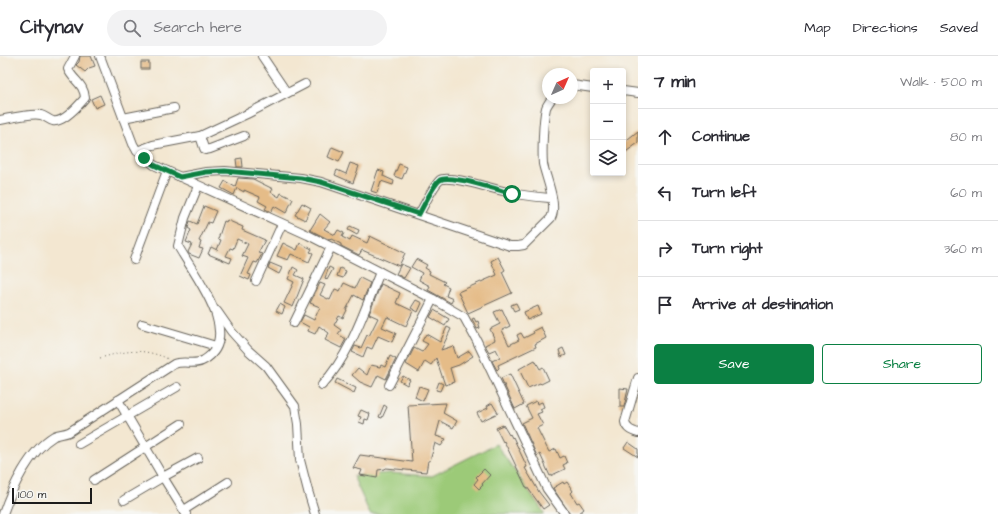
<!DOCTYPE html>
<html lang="en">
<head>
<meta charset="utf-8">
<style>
	:root { --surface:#fff; --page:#f2f2f3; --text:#2b2b33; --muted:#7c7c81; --line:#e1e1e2; --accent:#0b8043 }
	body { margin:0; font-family:"Architects Daughter",sans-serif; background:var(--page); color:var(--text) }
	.controls { position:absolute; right:12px; top:12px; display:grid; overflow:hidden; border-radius:4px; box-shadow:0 2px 6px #0003 }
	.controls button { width:36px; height:36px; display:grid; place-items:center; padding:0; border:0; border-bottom:1px solid var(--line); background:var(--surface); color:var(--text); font:20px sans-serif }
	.compass { position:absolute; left:542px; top:12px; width:36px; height:36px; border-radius:50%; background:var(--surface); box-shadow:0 2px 6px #0003; rotate:45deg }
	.scale { position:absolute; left:12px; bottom:10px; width:80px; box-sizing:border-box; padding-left:4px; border:2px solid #1c1c1c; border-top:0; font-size:11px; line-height:14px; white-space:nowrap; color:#1c1c1c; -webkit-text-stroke:3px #f6f6f2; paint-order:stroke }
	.stop { position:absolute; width:12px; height:12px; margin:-9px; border:3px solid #0b8043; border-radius:50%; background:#fff }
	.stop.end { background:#0b8043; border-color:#fff; box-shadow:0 1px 4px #0008 }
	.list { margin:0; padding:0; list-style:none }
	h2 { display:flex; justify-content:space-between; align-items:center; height:52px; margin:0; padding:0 16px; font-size:17px }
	h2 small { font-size:13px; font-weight:400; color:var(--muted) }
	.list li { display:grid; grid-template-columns:26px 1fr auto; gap:12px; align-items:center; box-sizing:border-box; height:56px; padding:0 16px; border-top:1px solid var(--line) }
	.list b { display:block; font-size:15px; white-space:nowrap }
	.list em { font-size:13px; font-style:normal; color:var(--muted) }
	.actions { display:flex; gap:8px; padding:12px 16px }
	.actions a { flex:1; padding:9px 0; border:1px solid var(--accent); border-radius:4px; text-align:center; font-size:14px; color:var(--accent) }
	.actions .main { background:var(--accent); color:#fff }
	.icon { flex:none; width:22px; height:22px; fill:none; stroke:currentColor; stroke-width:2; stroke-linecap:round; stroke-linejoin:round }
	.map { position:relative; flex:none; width:638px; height:458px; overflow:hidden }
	header { display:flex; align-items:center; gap:24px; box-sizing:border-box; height:56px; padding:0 20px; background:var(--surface); border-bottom:1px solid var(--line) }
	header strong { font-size:19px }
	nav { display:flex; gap:22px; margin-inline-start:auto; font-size:14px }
	.search { width:280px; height:36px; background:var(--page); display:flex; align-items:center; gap:10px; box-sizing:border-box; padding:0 14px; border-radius:22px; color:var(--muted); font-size:15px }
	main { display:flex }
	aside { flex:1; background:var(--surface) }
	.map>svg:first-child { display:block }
	.green { fill:#9cca78; stroke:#5c734a }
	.building { fill:#e5bc88 }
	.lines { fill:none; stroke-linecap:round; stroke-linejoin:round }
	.minor-casing { stroke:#67635b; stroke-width:10 }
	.path { stroke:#67635b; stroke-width:1; stroke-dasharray:1 3; stroke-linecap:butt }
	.minor { stroke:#fff; stroke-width:8 }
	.route { stroke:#0b8043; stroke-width:5 }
</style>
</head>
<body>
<header>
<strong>Citynav</strong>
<div class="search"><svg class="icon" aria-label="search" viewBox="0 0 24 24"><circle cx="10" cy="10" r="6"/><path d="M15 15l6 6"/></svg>Search here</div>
<nav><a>Map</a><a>Directions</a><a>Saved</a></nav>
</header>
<main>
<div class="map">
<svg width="638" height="458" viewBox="0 0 638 458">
	<rect width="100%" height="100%" fill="#f6f6f2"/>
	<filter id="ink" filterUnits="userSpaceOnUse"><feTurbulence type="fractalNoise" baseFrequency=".025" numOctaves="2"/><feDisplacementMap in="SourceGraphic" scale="8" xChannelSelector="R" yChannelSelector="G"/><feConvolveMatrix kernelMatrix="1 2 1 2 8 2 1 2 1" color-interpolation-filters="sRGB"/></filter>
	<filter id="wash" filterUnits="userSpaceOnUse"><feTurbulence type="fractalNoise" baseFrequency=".012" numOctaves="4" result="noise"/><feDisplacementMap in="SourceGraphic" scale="16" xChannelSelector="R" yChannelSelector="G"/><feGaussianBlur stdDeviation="0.9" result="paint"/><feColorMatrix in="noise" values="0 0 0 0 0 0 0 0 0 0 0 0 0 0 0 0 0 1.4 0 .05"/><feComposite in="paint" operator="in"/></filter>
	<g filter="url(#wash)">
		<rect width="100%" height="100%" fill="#f3e7d1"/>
		<polygon class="green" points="496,388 545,458 370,458 353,420 390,417 432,420"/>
		<g id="blocks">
			<g class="building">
				<polygon points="80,0 91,0 95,10 89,12 85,16 76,9 79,6"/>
				<rect x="141" y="6" width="8" height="7"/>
				<polygon points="100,39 104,48 95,52 91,43"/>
				<polygon points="638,75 638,87 623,98 623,87"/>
				<polygon points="332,91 344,96 339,106 328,101"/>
				<polygon points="242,102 243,111 237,111 236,103"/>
				<polygon points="350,107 359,110 353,127 335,119 337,114 346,118"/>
				<polygon points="399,108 407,111 402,123 394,120"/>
				<polygon points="378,114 384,116 383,120 394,125 393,129 381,125 377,137 371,135"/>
				<polygon points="238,122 253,123 273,133 271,136 279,141 281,137 293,143 286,157 274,150 271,156 265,153 267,150 258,145 260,141 244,134 244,136 237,132 234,139 221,132 225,125 235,131"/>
				<polygon points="302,147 311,152 305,164 295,159"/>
				<polygon points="204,150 216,155 211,167 208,166 199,185 201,186 199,192 203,193 199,202 189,198 188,196 192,188 186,186 191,174 188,172 190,165 197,168"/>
				<polygon points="320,158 330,166 324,173 335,179 338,174 344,177 342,181 350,185 352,180 367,187 370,180 405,197 399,210 362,194 359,199 341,190 341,188 331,183 330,184 310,174"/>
				<polygon points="227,164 243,171 242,174 265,184 258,197 262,198 257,207 254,206 248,218 251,219 249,224 240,220 248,202 242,200 248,188 237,183 233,193 230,192 226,200 232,202 230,207 208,198 211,191 217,194 221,184 218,183 224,165 226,166"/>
				<polygon points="350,170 359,174 357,179 348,174"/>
				<polygon points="283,187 297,194 300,187 312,193 310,196 313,197 309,206 291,198 288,204 277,200"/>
				<polygon points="498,201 505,214 502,216 512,237 468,257 458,236 497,219 491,205"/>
				<polygon points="416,203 427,209 425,212 430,215 429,218 445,226 443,228 449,231 446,240 453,243 451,247 428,234 430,230 419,224 422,217 411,211"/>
				<polygon points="270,207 282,212 279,218 268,212"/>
				<polygon points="401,208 410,212 404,222 396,218"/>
				<polygon points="293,211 298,214 295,219 304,223 293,251 284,247 294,226 288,223"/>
				<polygon points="329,211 333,213 327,224 325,222"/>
				<polygon points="340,212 346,215 343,222 337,220"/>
				<polygon points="360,222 370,227 363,244 354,239 346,254 347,254 343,262 339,260 334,269 341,274 338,278 346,283 341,292 325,284 329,277 319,270 315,278 308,275 309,271 300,266 304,259 314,264 320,251 310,247 320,227 325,229 320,239 330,244 335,233 340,235 344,227 355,232"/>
				<polygon points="381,228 400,237 396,247 413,255 406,270 387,261 382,271 396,277 392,286 378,280 372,293 367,291 363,301 352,296 355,290 361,292 367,279 369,280 378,262 369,258"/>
				<polygon points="416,244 422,247 418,256 411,252"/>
				<polygon points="516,247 519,253 514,255 511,249"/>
				<polygon points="280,248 285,251 282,258 276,255"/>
				<polygon points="538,250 541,258 527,264 524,256"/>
				<polygon points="502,253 510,270 502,274 509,289 519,284 517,279 521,277 524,282 534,277 533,275 541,271 546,282 535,288 536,291 498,309 499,312 497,314 492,305 500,301 496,293 489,296 485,289 495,284 490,273 500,268 494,256"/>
				<polygon points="434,254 449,263 445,270 430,261"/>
				<polygon points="474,262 476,266 478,265 480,272 477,273 472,263"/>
				<polygon points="447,271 451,273 441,294 453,290 457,302 469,295 473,300 459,309 450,312 454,326 445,329 436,302 431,309 425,305 419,316 406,308 414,292 422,296 428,288 422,285 426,278 440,286"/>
				<polygon points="563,292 566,299 561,301 559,294"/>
				<polygon points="390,300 396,303 386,323 378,319 372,331 360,326 352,319 358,312 367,319 371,309 380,311 381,309 385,311"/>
				<polygon points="535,304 540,313 543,311 549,324 541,328 540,327 528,332 519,313"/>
				<polygon points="510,318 524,348 515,353 501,322"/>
				<polygon points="403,320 410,324 407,329 400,325"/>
				<polygon points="337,323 356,332 354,337 335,327"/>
				<polygon points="439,326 443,328 440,335 436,334"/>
				<polygon points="419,330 428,333 423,345 415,341"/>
				<polygon points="620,332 628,333 624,351 620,351"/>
				<polygon points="536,345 537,348 542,346 544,351 540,353 542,356 537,358 543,369 537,372 549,396 556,393 560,402 564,400 567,407 563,409 565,413 550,420 540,398 537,400 522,367 532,362 526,350"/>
				<polygon points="446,347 443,357 457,365 453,372 440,365 436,380 446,383 441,390 435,387 430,405 428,405 426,416 386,412 385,413 378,414 377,422 360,419 362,414 353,412 360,399 412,406 408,349"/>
				<polygon points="492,347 498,357 481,365 477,357 488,352 487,350"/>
				<polygon points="384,349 387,351 382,362 379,361"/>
				<polygon points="361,354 370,358 368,364 365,363 364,368 359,366 361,361 358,360"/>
				<polygon points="503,369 509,379 510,378 512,382 513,381 527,411 525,412 539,436 549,449 543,453 527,431 526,431 504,385 503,386 496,372"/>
				<polygon points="628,386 638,393 638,401 624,392"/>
				<polygon points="484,413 490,419 482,428 483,429 479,433 474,428 478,423 476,421"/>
				<polygon points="563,426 564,428 567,426 573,435 571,437 577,447 579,446 584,453 578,458 570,458 553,432"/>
			</g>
		</g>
	</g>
	<g filter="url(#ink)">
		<use href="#blocks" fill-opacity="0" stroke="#67635b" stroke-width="1"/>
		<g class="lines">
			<defs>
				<g id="minor">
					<polyline points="100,0 133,88 137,95 154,109 308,179 433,243 464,261 477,285 547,433 565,458"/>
					<polyline points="262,0 287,37"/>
					<polyline points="572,29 593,32"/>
					<polyline points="623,35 638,37"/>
					<polyline points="123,62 174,52"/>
					<path d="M0 64C11 62 30 57 41 59 45 60 49 64 53 65 63 67 79 49 85 42 84 27 73 25 68 13L75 0"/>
					<polyline points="200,80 204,92 205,94 210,93 244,80"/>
					<polyline points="137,95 153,89 200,80 247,58 305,28"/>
					<path d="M180 121 206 116 225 115 301 122 321 126 510 190H518L524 189 551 162C558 149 546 122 543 108 542 96 543 64 546 52 547 49 550 45 552 42"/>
					<path d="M419 158C424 150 433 130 440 124 450 118 498 135 512 137 524 140 538 141 551 142"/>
					<polyline points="134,204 167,115"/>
					<polyline points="256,225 282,168"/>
					<polyline points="217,255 231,275 248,294 266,310 295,350 298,368 300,404 308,435 315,458"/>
					<polyline points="294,267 331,191"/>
					<polyline points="142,268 216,290"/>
					<path d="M638 322 625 366C626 373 632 375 638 377"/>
					<path d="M322 329C351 298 364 255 380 216"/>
					<polyline points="389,329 433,243"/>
					<polyline points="118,344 163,421 186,458"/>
					<polyline points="79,388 177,331"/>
					<polyline points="94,424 181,368"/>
					<polyline points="124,444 163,421 198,402"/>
					<polyline points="184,454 228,426"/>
					<path d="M3 458C12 432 29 395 54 380 59 378 64 378 69 376L174 308C184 304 195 310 204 304 245 280 192 216 178 190L185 162 198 130"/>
				</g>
			</defs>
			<use href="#minor" class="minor-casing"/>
			<path class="path" d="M100 302C119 297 132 293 151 297 158 299 164 300 169 304"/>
			<use href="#minor" class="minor"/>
		</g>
	</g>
	<g class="lines" filter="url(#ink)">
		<path class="route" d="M144 102 154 109 180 121 206 116 225 115 301 122 321 126 419 158C423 151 434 128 440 124 450 118 500 134 512 138"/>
	</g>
</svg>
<div class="controls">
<button>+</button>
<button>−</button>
<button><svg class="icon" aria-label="layers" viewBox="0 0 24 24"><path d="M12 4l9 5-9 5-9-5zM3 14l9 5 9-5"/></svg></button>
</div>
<svg class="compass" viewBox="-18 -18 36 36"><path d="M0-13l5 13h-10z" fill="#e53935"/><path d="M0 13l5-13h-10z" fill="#7c7c81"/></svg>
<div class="scale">100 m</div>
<div class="stop" style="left:512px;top:138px"></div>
<div class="stop end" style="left:144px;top:102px"></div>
</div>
<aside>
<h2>7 min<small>Walk · 500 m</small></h2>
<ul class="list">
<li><svg class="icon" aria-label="ahead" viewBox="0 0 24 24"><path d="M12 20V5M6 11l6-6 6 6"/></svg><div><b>Continue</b></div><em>80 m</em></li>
<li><svg class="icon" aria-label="left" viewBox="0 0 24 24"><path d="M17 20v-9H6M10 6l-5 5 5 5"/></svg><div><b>Turn left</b></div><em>60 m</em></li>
<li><svg class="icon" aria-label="right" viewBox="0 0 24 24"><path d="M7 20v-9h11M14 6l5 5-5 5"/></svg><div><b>Turn right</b></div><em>360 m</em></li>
<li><svg class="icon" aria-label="arrive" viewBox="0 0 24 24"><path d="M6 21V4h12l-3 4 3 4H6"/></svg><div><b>Arrive at destination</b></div></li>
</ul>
<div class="actions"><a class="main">Save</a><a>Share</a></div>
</aside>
</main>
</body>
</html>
